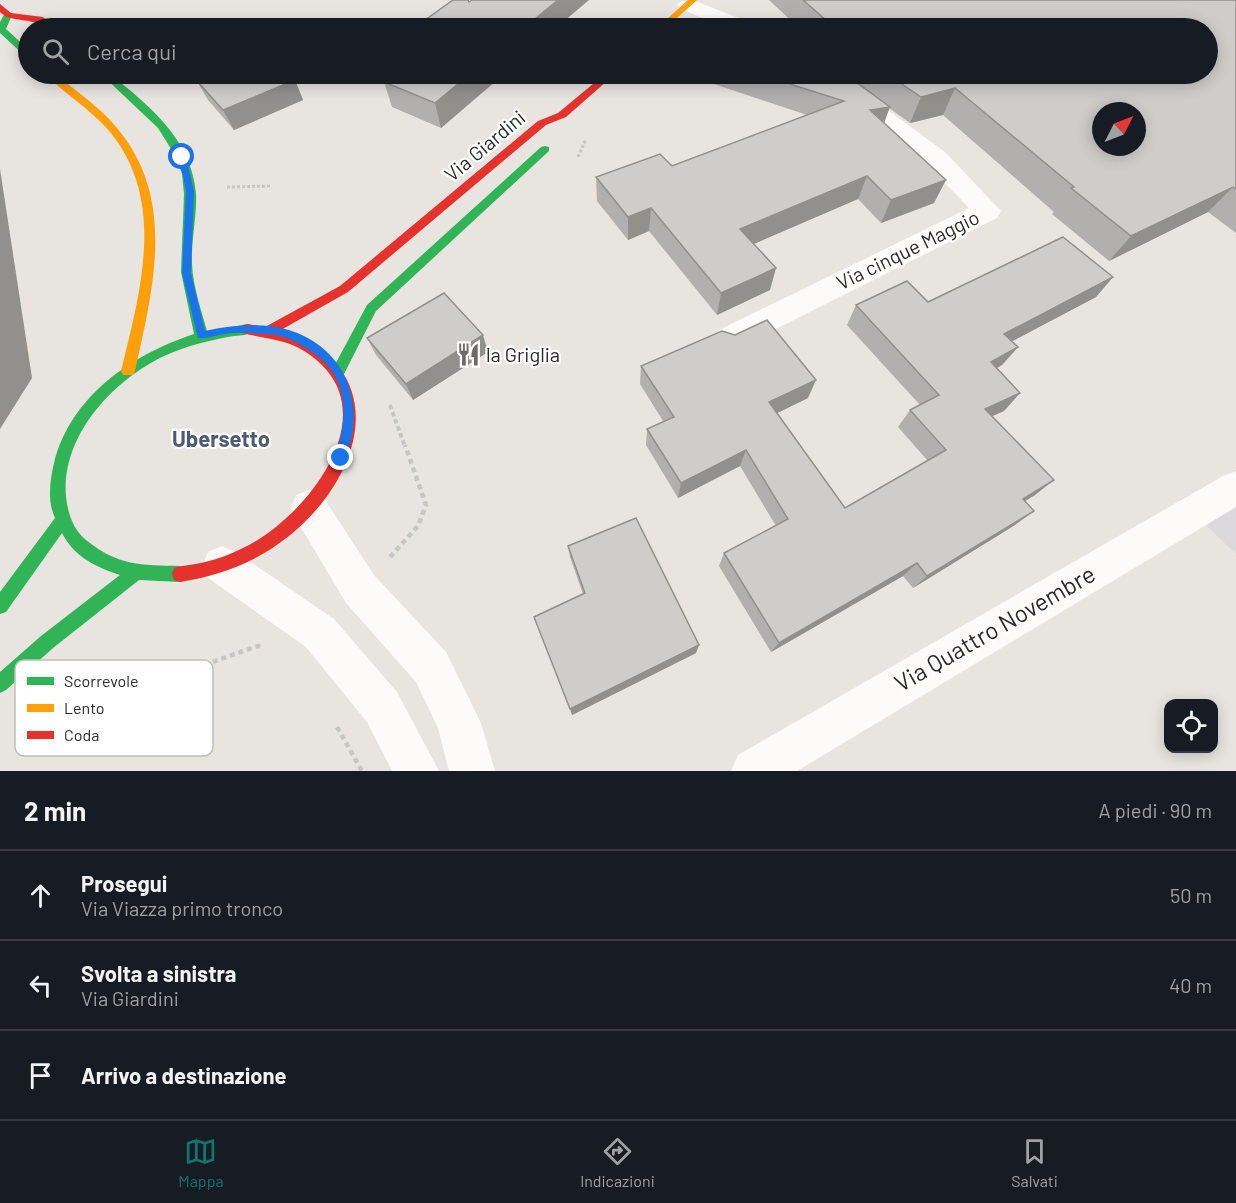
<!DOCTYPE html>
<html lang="it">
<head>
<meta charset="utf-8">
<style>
	:root { --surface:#171b24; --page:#20242c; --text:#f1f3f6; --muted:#9ea1a6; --line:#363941; --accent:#0f766e }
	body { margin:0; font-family:Barlow,sans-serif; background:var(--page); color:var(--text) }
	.controls { position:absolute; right:18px; bottom:18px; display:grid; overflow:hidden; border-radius:12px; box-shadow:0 3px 15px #0003 }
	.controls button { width:54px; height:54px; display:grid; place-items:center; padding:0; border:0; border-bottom:2px solid var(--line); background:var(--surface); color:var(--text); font:30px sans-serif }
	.compass { position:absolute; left:1092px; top:102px; width:54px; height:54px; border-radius:50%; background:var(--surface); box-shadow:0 3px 15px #0003; rotate:48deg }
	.stop { position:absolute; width:18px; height:18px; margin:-14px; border:4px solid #1a73e8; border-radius:50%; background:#fff }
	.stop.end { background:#1a73e8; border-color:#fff; box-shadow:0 2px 6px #0008 }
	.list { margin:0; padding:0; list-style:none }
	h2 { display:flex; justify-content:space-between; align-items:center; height:78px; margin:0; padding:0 24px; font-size:26px }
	h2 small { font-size:20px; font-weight:400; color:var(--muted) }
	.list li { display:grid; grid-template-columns:39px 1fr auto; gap:18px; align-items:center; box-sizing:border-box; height:90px; padding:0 24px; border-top:2px solid var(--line) }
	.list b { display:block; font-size:22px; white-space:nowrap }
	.list p { margin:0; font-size:20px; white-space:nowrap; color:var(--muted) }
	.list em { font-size:20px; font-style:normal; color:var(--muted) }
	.icon { flex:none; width:33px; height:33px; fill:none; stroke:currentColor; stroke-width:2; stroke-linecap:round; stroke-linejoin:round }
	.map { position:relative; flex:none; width:1236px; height:771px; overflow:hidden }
	.search { position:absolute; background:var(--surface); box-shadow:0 3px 15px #0003; left:18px; right:18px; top:18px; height:66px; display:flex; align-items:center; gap:15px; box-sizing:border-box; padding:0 21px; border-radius:33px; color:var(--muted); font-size:22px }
	.sheet { height:348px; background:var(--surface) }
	nav { display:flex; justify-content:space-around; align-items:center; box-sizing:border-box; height:84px; border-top:2px solid var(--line); background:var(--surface); font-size:16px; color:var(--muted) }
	nav a { display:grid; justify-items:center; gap:3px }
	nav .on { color:var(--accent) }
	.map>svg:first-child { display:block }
	.industrial { fill:#dbd9db }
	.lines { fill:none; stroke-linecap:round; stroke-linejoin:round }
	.path-far2 { stroke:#c6c6c5; stroke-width:3; stroke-dasharray:3 2; stroke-linecap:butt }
	.path-far1 { stroke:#c6c6c5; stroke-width:4; stroke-dasharray:4.5 3; stroke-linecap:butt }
	.path { stroke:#c6c6c5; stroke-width:4.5; stroke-dasharray:5 4; stroke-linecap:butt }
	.street { fill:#fcfbfa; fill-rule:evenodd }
	.fast { fill:#30b455; fill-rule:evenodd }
	.slow { fill:#ff9f0a; fill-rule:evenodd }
	.jam { fill:#e5322d; fill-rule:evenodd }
	.wall { fill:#b2b0ae }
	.shaded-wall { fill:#91908d }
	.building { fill:#cfcdca; stroke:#91908d; stroke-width:1.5; fill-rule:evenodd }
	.route { fill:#1a73e8 }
	.labels { text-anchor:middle; stroke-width:4.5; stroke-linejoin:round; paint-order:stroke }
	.street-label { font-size:20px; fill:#2a2a2a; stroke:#fff }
	.poi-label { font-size:20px; fill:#2a2a2a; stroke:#fff; text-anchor:start }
	.quarter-label { font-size:22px; font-weight:bold; fill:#4e5b77; stroke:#fff }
	.near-street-label { font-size:24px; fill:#2a2a2a; stroke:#fff }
	.key { fill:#fff; stroke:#bfbfbf; stroke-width:1.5 }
	.key-label { font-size:16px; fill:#2a2a2a }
</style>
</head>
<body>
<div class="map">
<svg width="1236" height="771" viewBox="0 0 1236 771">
	<rect width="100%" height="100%" fill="#e8e4e0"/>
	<polygon class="industrial" points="1236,470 1236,554 1180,500"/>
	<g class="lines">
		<g class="path-far2">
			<polyline points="578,157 586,139"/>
			<polyline points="227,187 271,186"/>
		</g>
		<polyline class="path-far1" points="390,405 405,447"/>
		<g class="path">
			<polyline points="390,557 418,526 426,505 405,445"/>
			<polyline points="81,674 164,679 258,646 263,648"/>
			<polyline points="337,727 362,771"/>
		</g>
		<g class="street">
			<polygon points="681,1 695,1 752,23 755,28 726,28 681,9 677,5"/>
			<polygon points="806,74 833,74 863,92 945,152 1001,211 997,218 730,352 719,348 714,339 719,330 969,208 927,164 847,102 809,79"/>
			<polygon points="1236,471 1236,507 797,771 731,771 738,755 1223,476"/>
			<polygon points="309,490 322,495 374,575 446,652 481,723 495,771 449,771 438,728 416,682 346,603 296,519 291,507 296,495"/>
			<polygon points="222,546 236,552 334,619 397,692 439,771 392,771 367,722 306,647 208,578 203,565 208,552"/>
		</g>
		<g class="fast">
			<polygon points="5,13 12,15 6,29 28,49 28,57 25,56 0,33 0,22"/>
			<path d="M101 74H110C150 106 192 140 196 194 197 217 191 240 192 264 193 287 201 309 207 331L248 324 254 329C250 336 242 335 234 336 210 340 186 346 164 356 112 381 61 436 66 497 68 514 73 529 86 540 118 566 141 565 180 566L186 568 188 574 186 580 180 582 139 580 53 648 6 690 0 693V672L41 636 120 575C96 567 74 557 62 533L6 612 0 614V592L55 518C47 501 50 480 54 463 71 396 131 355 194 334L181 272 184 194 182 174 176 157 158 128Z"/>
			<polygon points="545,146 549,147 549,151 376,311 343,376 333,376 331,372 367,305 541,147"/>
		</g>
		<g class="slow">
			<polygon points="688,0 697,0 666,28 657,28"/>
			<path d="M46 74H55C76 91 100 107 117 128 177 199 153 289 135 371L133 375H123L121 371C140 293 167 201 110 132 98 118 83 106 69 95 61 88 51 81 46 74Z"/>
		</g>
		<g class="jam">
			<path d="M0 4 11 13 43 17 55 28H46C30 16 12 24 0 12Z"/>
			<path d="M605 74H615L566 117 546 125 348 292 281 330C397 368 362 481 285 539 254 563 218 576 180 582L174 580 172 574 174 568C183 565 192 565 201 563 220 559 239 551 256 541 317 504 389 404 304 351 286 339 264 339 243 333L242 329 243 325 248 324 265 327 340 286 538 121 558 113Z"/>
		</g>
	</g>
	<g class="wall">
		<polygon points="769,0 1236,0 1236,233 1208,212 1109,261 1052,214 1054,212 943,115 910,123 889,108 884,123 934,203 881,223 858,199 754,244 770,290 717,315 649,231 628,240 597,201 596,177 672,166 807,115 684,74 843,74 862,86 848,74 1208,74 1208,28 799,28"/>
		<polygon points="392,74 504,74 441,128 392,107 384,82 393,76"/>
		<polygon points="295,80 303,100 234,130 208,100 197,81"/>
		<polygon points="1113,277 1096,297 1012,341 1018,347 1002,365 997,368 1020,393 1004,411 992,416 1035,495 1025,501 1015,525 913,588 903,576 771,652 719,566 724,553 776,526 740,466 678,498 646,445 647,429 663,421 640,384 641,366 808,398 777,413 845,508 928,461 898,427 910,410 920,405 847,325 856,305 928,302"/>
		<polygon points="367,338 488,352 413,400 376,355"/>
		<polygon points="568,546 696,653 572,715 583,594 570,557"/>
	</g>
	<g class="shaded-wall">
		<polygon points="558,0 589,0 556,28 524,28"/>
		<polygon points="470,74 504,74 441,128 435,103"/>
		<polygon points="295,80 303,100 234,130 223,110"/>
		<polygon points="955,88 943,115 910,123 921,97"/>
		<polygon points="890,107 881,131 870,110"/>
		<polygon points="0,169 32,378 0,429"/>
		<polygon points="867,176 858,199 735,252 740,229"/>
		<polygon points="946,180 934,203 881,223 891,200"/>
		<polygon points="1233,187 1208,212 1109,261 1131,236"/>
		<polygon points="651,208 649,231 628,240 628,217"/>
		<polygon points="776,268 770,290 717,315 721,293"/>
		<polygon points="1113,277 1096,297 990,353 1004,334"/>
		<polygon points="483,335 488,352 413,400 406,384"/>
		<polygon points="1018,347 1002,365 976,380 991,362"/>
		<polygon points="816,380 808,398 763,420 769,402"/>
		<polygon points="1020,393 1004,411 970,426 985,409"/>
		<polygon points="746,450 740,466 678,498 681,483"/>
		<polygon points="1054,480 1035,495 1005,513 1023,499"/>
		<polygon points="1034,511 1015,525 913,588 927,576"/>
		<polygon points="917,563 903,576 771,652 779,643"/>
		<polygon points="699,645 696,653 572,715 570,709"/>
	</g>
	<g class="building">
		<polygon points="453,0 468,0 469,2 472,0 558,0 524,28 414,28"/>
		<path d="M803 0H1236V189L1233 187 1131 236 1071 188 1074 187 955 88 921 97 887 74H1208V28H835ZM1101 111H1137V147H1101Z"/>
		<polygon points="696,19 726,28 693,28"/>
		<polygon points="215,74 288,74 295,80 223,110 197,81"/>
		<polygon points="396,74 470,74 435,103 384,82"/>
		<polygon points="758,74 843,74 853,80 890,107 870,110 946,180 891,200 867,176 740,229 776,268 721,293 651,208 628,217 596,177 660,154 672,166 844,101"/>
		<polygon points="1063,237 1113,277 1004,334 1018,347 991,362 1020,393 985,409 1054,480 1023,499 1034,511 927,576 917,563 779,643 724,553 788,519 746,450 681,483 647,429 674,417 641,366 722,331 735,335 767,320 816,380 769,402 845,508 946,450 910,410 939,395 856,305 907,281 928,302"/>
		<polygon points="444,293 483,335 406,384 367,338"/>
		<polygon points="636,518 699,645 570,709 534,617 585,593 568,546"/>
	</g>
	<path class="route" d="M182 155 186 157 194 191 191 273 205 331C226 326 249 324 270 326 340 335 371 399 344 461H337L335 458C349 414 350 374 306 348 295 341 281 334 267 334 254 333 239 332 225 334 216 335 207 339 198 338L182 273 186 191 179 157Z"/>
	<defs>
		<symbol id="restaurant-bare" viewBox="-9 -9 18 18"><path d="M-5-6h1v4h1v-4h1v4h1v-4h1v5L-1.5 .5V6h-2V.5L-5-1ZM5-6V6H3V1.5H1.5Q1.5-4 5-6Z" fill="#6c6b6a" stroke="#fff" stroke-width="2.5" paint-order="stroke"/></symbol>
	</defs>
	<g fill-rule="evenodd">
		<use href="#restaurant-bare" x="452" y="338" width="33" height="33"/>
	</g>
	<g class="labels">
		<g class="street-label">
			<text transform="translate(485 146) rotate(-40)" y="7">Via Giardini</text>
			<text transform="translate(908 250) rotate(-26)" y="7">Via cinque Maggio</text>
		</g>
		<g class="poi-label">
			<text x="486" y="362">la Griglia</text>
		</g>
		<g class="quarter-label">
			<text x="221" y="447">Ubersetto</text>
		</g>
		<g class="near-street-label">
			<text transform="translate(995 629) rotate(-30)" y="8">Via Quattro Novembre</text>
		</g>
	</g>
	<rect x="15" y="660" width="198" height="96" rx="9" class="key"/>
	<rect x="27" y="677" width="27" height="8" fill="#30b455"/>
	<rect x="27" y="704" width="27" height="8" fill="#ff9f0a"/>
	<rect x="27" y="731" width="27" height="8" fill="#e5322d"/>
	<g class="key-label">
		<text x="64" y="687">Scorrevole</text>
		<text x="64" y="714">Lento</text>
		<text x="64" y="741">Coda</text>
	</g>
</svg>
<div class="controls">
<button><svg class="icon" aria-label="locate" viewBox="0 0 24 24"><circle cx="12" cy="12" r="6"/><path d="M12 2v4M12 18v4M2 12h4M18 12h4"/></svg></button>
</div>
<svg class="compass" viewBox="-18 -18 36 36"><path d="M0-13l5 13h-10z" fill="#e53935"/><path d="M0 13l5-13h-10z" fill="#9ea1a6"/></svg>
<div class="stop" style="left:182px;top:157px"></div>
<div class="stop end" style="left:341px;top:458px"></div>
<div class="search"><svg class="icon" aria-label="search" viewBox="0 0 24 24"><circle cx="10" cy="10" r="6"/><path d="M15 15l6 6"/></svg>Cerca qui</div>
</div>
<section class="sheet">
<h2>2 min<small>A piedi · 90 m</small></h2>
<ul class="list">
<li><svg class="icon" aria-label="ahead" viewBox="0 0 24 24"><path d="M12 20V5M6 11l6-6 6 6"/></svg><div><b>Prosegui</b><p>Via Viazza primo tronco</p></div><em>50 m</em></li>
<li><svg class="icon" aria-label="left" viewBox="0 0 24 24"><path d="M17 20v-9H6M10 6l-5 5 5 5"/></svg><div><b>Svolta a sinistra</b><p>Via Giardini</p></div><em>40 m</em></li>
<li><svg class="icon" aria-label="arrive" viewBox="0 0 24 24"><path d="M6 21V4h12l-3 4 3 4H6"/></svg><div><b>Arrivo a destinazione</b></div></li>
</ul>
</section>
<nav>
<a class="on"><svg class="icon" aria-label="map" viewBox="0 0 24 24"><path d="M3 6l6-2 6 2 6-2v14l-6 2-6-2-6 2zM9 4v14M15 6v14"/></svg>Mappa</a>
<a><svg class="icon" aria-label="directions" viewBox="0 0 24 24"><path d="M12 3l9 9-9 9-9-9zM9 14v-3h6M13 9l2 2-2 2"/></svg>Indicazioni</a>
<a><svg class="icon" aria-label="saved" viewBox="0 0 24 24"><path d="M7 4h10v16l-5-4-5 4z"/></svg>Salvati</a>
</nav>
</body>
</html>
